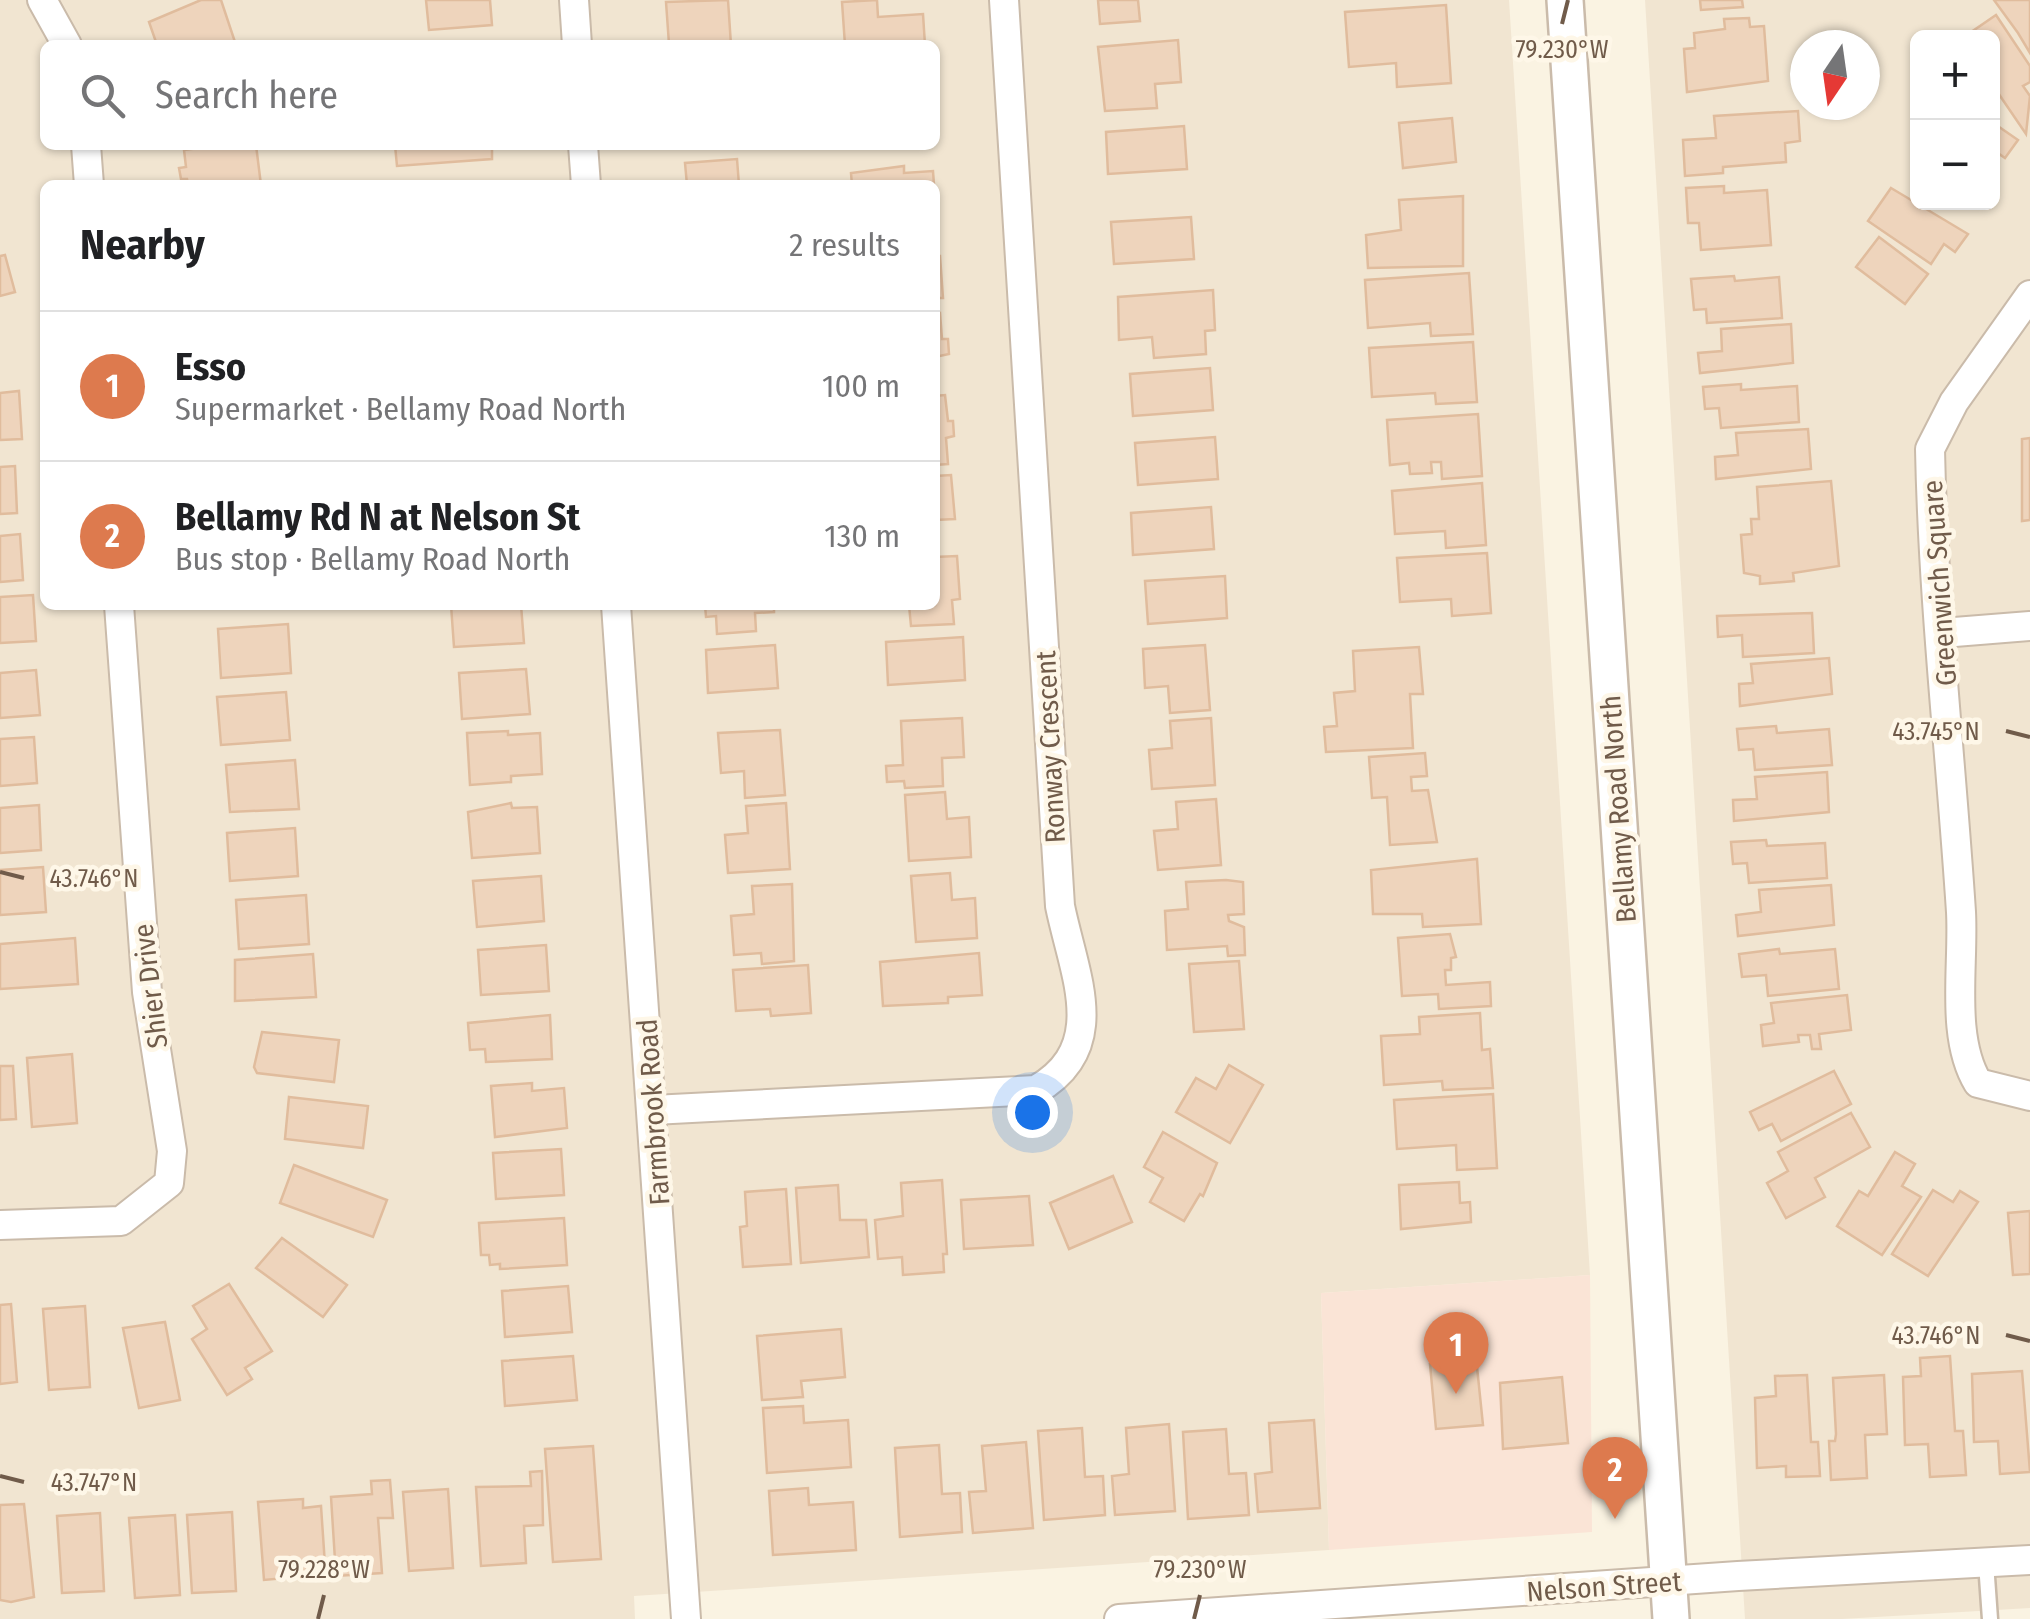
<!DOCTYPE html>
<html lang="en">
<head>
<meta charset="utf-8">
<style>
	:root { --surface:#fff; --page:#f6f6f6; --text:#202124; --muted:#757577; --line:#e0e0e0; --accent:#dd7a4e }
	body { margin:0; font-family:"Fira Sans Condensed",sans-serif; background:var(--page); color:var(--text) }
	.controls { position:absolute; right:30px; top:30px; display:grid; overflow:hidden; border-radius:15px; box-shadow:0 2px 8px #0004 }
	.controls button { width:90px; height:90px; display:grid; place-items:center; padding:0; border:0; border-bottom:2px solid var(--line); background:var(--surface); color:var(--text); font:50px sans-serif }
	.compass { position:absolute; left:1790px; top:30px; width:90px; height:90px; border-radius:50%; background:var(--surface); box-shadow:0 2px 8px #0004; rotate:193deg }
	.you { position:absolute; left:1032px; top:1112px; width:35px; height:35px; margin:-25px; border:8px solid #fff; border-radius:50%; background:#1a73e8; box-shadow:0 0 0 15px #1a73e833 }
	.badge { display:grid; place-items:center; width:65px; height:65px; border-radius:50%; background:var(--accent); color:#fff; font-size:32px; font-weight:700 }
	.pin { position:absolute; translate:-50% -82px; filter:drop-shadow(0 2px 5px #0008) }
	.pin::after { content:''; position:absolute; top:52px; width:35px; height:30px; background:inherit; clip-path:polygon(0 0,100% 0,50% 100%) }
	.list { margin:0; padding:0; list-style:none }
	h2 { display:flex; justify-content:space-between; align-items:center; height:130px; margin:0; padding:0 40px; font-size:42px }
	h2 small { font-size:32px; font-weight:400; color:var(--muted) }
	.list li { display:grid; grid-template-columns:65px 1fr auto; gap:30px; align-items:center; box-sizing:border-box; height:150px; padding:0 40px; border-top:2px solid var(--line) }
	.list b { display:block; font-size:38px; white-space:nowrap }
	.list p { margin:0; font-size:32px; white-space:nowrap; color:var(--muted) }
	.list em { font-size:32px; font-style:normal; color:var(--muted) }
	.icon { flex:none; width:55px; height:55px; fill:none; stroke:currentColor; stroke-width:2; stroke-linecap:round; stroke-linejoin:round }
	.map { position:relative; flex:none; width:2030px; height:1619px; overflow:hidden }
	.search { position:absolute; background:var(--surface); box-shadow:0 2px 8px #0004; left:40px; top:40px; width:900px; height:110px; display:flex; align-items:center; gap:25px; box-sizing:border-box; padding:0 35px; border-radius:15px; color:var(--muted); font-size:38px }
	.panel { position:absolute; background:var(--surface); box-shadow:0 2px 8px #0004; left:40px; top:180px; width:900px; height:430px; border-radius:15px }
	.map>svg:first-child { display:block }
	.residential { fill:#f1e5d1; fill-rule:evenodd }
	.commercial { fill:#fae4d6 }
	.building { fill:#eed4bc; stroke:#e0bc9d; stroke-width:2.5 }
	.lines { fill:none; stroke-linecap:round; stroke-linejoin:round }
	.service-casing { stroke:#cabbaa; stroke-width:19 }
	.minor-casing { stroke:#cabbaa; stroke-width:32 }
	.tertiary-casing { stroke:#cabbaa; stroke-width:40 }
	.service { stroke:#fff; stroke-width:14 }
	.minor { stroke:#fff; stroke-width:28 }
	.tertiary { stroke:#fff; stroke-width:35 }
	.ticks { fill:none; stroke:#705b4a; stroke-width:4 }
	.labels { text-anchor:middle; stroke-width:9; stroke-linejoin:round; paint-order:stroke }
	.street-label { font-size:28px; fill:#705b4a; stroke:#fef7e8 }
	.ticks-label { font-size:25px; text-anchor:middle; fill:#705b4a; stroke:#fef7e8; stroke-width:9; stroke-linejoin:round; paint-order:stroke }
</style>
</head>
<body>
<div class="map">
<svg width="2030" height="1619" viewBox="0 0 2030 1619">
	<rect width="100%" height="100%" fill="#faf3e2"/>
	<g class="residential">
		<path d="M0 0H1509L1590 1275 1321 1293 1329 1550 634 1596 635 1619H0ZM45 45H935V145H45ZM45 185H935V605H45Z"/>
		<path d="M1645 0H2030V1608L1842 1619H1745ZM1918 38H1992V202H1918ZM1805 45H1865V105H1805Z"/>
	</g>
	<polygon class="commercial" points="1590,1275 1592,1532 1329,1550 1321,1293"/>
	<g class="building">
		<polygon points="201,0 221,0 236,45 157,45 149,22"/>
		<polygon points="426,0 490,0 492,25 429,30"/>
		<polygon points="728,0 731,45 669,44 666,2"/>
		<polygon points="877,0 878,17 923,14 925,45 845,45 842,2"/>
		<polygon points="1098,0 1138,0 1140,21 1100,24"/>
		<polygon points="1700,0 1742,0 1743,7 1701,10"/>
		<polygon points="1994,0 2030,0 2030,53 2018,33"/>
		<polygon points="1446,5 1451,83 1397,87 1396,63 1349,67 1345,12"/>
		<polygon points="1996,15 2030,66 2030,82 2023,86 2030,96 2026,134 1992,84 1992,38 1964,37"/>
		<polygon points="1749,18 1750,27 1764,26 1768,81 1687,92 1684,49 1695,48 1694,33 1725,29 1724,19"/>
		<polygon points="1178,40 1181,82 1155,84 1157,108 1105,111 1098,47"/>
		<polygon points="1798,111 1800,141 1785,143 1786,162 1723,167 1723,173 1685,176 1683,140 1716,138 1714,116"/>
		<polygon points="1452,118 1456,162 1403,168 1399,123"/>
		<polygon points="1992,122 2018,140 2005,158 1992,149"/>
		<polygon points="1184,126 1187,169 1108,174 1106,132"/>
		<polygon points="221,145 256,145 261,185 188,185 187,179 181,179 179,168 186,167 184,150"/>
		<polygon points="395,145 492,145 492,159 397,166"/>
		<polygon points="737,159 739,185 687,185 685,163"/>
		<polygon points="904,166 904,173 933,171 934,185 852,185 851,173"/>
		<polygon points="1724,186 1724,193 1767,190 1771,245 1701,250 1699,223 1688,223 1686,188"/>
		<polygon points="1891,188 1968,234 1955,252 1944,244 1931,264 1868,221"/>
		<polygon points="1463,196 1463,266 1368,268 1366,235 1401,230 1399,200"/>
		<polygon points="1191,217 1194,259 1114,264 1111,222"/>
		<polygon points="1879,237 1928,274 1905,304 1856,267"/>
		<polygon points="5,255 15,292 0,296 0,256"/>
		<polygon points="935,256 940,256 943,298 935,298"/>
		<polygon points="1469,273 1473,334 1431,336 1430,323 1368,328 1365,280"/>
		<polygon points="1734,276 1735,281 1779,277 1782,318 1707,323 1706,309 1694,310 1691,279"/>
		<polygon points="1213,290 1215,330 1205,331 1206,354 1154,358 1152,337 1119,340 1118,297"/>
		<polygon points="940,313 942,339 948,339 949,354 935,357 935,314"/>
		<polygon points="1791,324 1793,363 1700,373 1698,353 1722,351 1721,329"/>
		<polygon points="1473,342 1477,402 1436,404 1435,393 1372,397 1369,348"/>
		<polygon points="1210,368 1213,410 1133,416 1130,374"/>
		<polygon points="1741,384 1741,390 1797,386 1799,422 1721,428 1719,408 1705,409 1703,387"/>
		<polygon points="19,391 22,439 0,440 0,393"/>
		<polygon points="945,395 948,421 953,421 954,436 946,438 948,464 935,465 935,396"/>
		<polygon points="1478,414 1482,476 1442,479 1441,462 1431,462 1432,473 1410,474 1409,463 1390,465 1387,420"/>
		<polygon points="1808,429 1811,469 1716,479 1715,457 1738,455 1736,433"/>
		<polygon points="1215,437 1218,479 1138,485 1135,443"/>
		<polygon points="2030,438 2030,520 2022,521 2022,439"/>
		<polygon points="15,466 17,513 0,514 0,467"/>
		<polygon points="951,475 955,519 935,520 935,476"/>
		<polygon points="1831,481 1839,566 1793,573 1794,581 1760,584 1760,576 1744,573 1741,535 1752,534 1751,519 1759,519 1757,487"/>
		<polygon points="1482,483 1486,545 1446,548 1445,531 1395,534 1392,491"/>
		<polygon points="1211,507 1214,549 1133,555 1131,513"/>
		<polygon points="20,534 23,580 0,582 0,536"/>
		<polygon points="1487,553 1491,613 1452,616 1451,599 1400,602 1397,558"/>
		<polygon points="957,556 960,599 952,600 954,624 911,626 909,605 935,605 935,557"/>
		<polygon points="1225,576 1227,618 1148,624 1145,581"/>
		<polygon points="33,595 36,641 0,643 0,597"/>
		<polygon points="451,605 521,605 524,643 454,647"/>
		<polygon points="705,605 774,605 774,612 755,613 756,631 717,634 716,616 706,617"/>
		<polygon points="1812,613 1814,653 1743,657 1742,635 1718,637 1717,616"/>
		<polygon points="288,624 291,673 221,678 218,629"/>
		<polygon points="963,637 965,680 888,685 886,642"/>
		<polygon points="775,645 778,688 708,693 706,650"/>
		<polygon points="1205,645 1210,710 1170,713 1168,686 1145,688 1143,649"/>
		<polygon points="1419,647 1423,694 1410,694 1413,748 1326,752 1324,727 1337,726 1334,693 1355,691 1353,651"/>
		<polygon points="1829,658 1832,694 1740,706 1739,684 1753,683 1751,664"/>
		<polygon points="526,669 530,714 462,719 459,673"/>
		<polygon points="36,670 40,715 0,718 0,673"/>
		<polygon points="286,692 290,740 221,745 217,697"/>
		<polygon points="962,718 964,757 942,758 943,786 905,788 904,781 887,782 886,766 903,765 901,721"/>
		<polygon points="1211,718 1215,785 1152,789 1149,750 1172,748 1170,721"/>
		<polygon points="1776,726 1777,733 1829,729 1832,765 1755,770 1753,749 1739,750 1737,729"/>
		<polygon points="780,730 785,795 745,798 744,771 721,773 718,733"/>
		<polygon points="508,731 508,735 540,733 542,774 511,776 511,782 470,785 467,733"/>
		<polygon points="34,737 37,783 0,786 0,739"/>
		<polygon points="1425,753 1427,776 1411,777 1412,791 1428,790 1437,842 1390,845 1387,797 1372,798 1369,757"/>
		<polygon points="295,760 299,809 230,812 226,765"/>
		<polygon points="1827,772 1829,812 1734,821 1733,800 1757,799 1755,777"/>
		<polygon points="945,792 947,819 969,817 971,857 909,861 905,795"/>
		<polygon points="1216,799 1221,865 1158,870 1154,831 1178,829 1176,802"/>
		<polygon points="511,803 512,808 537,807 540,853 472,858 468,812"/>
		<polygon points="786,803 790,869 728,873 725,835 748,833 746,806"/>
		<polygon points="39,805 41,850 0,853 0,808"/>
		<polygon points="295,828 298,876 230,881 227,833"/>
		<polygon points="1766,840 1767,846 1825,843 1827,878 1749,883 1747,863 1733,864 1731,842"/>
		<polygon points="1477,859 1481,924 1423,927 1422,914 1373,914 1371,870"/>
		<polygon points="43,867 46,912 0,915 0,870"/>
		<polygon points="950,873 952,900 975,898 977,938 916,942 911,876"/>
		<polygon points="541,876 544,921 477,927 473,881"/>
		<polygon points="1226,880 1243,882 1244,914 1228,915 1229,921 1244,927 1245,955 1228,956 1227,946 1167,950 1165,911 1188,909 1186,882"/>
		<polygon points="792,884 794,961 762,964 761,953 734,955 731,916 754,914 752,886"/>
		<polygon points="1831,885 1834,925 1738,936 1736,915 1761,912 1759,890"/>
		<polygon points="306,895 309,944 239,949 236,900"/>
		<polygon points="1450,934 1456,957 1451,958 1451,970 1445,970 1446,985 1490,982 1491,1006 1439,1009 1438,994 1402,996 1398,938"/>
		<polygon points="75,938 78,984 0,989 0,944"/>
		<polygon points="546,945 549,991 481,995 478,950"/>
		<polygon points="1779,949 1780,954 1835,949 1839,989 1768,996 1766,975 1742,977 1739,954"/>
		<polygon points="979,953 982,995 948,997 948,1003 883,1006 880,962"/>
		<polygon points="313,954 316,997 235,1001 235,960"/>
		<polygon points="1239,961 1244,1029 1194,1032 1189,964"/>
		<polygon points="808,965 811,1013 771,1016 770,1009 736,1011 733,970"/>
		<polygon points="1847,995 1851,1030 1819,1034 1821,1049 1812,1049 1810,1035 1798,1035 1799,1042 1763,1046 1761,1025 1774,1023 1771,1003"/>
		<polygon points="1480,1013 1482,1050 1490,1049 1493,1088 1443,1090 1442,1081 1384,1085 1381,1036 1420,1034 1419,1017"/>
		<polygon points="550,1015 552,1059 486,1062 485,1049 470,1050 468,1023"/>
		<polygon points="262,1032 339,1040 334,1082 257,1073 254,1067"/>
		<polygon points="72,1054 77,1123 32,1127 27,1058"/>
		<polygon points="1229,1065 1263,1085 1230,1143 1176,1112 1196,1078 1216,1089"/>
		<polygon points="0,1066 13,1066 16,1119 0,1120"/>
		<polygon points="1834,1071 1851,1104 1781,1141 1772,1124 1759,1130 1750,1112"/>
		<polygon points="532,1083 532,1091 564,1088 567,1128 495,1137 491,1086"/>
		<polygon points="1493,1094 1497,1168 1457,1170 1456,1145 1397,1149 1394,1100"/>
		<polygon points="289,1097 368,1106 363,1148 285,1139"/>
		<polygon points="1851,1113 1870,1147 1815,1178 1825,1197 1786,1218 1767,1183 1788,1171 1778,1152"/>
		<polygon points="1163,1132 1217,1163 1203,1196 1200,1194 1184,1221 1150,1202 1163,1178 1144,1167"/>
		<polygon points="561,1149 564,1195 496,1199 493,1153"/>
		<polygon points="1895,1152 1915,1164 1902,1186 1921,1197 1882,1255 1837,1226 1859,1191 1868,1196"/>
		<polygon points="294,1165 387,1200 373,1237 280,1203"/>
		<polygon points="1113,1176 1132,1222 1069,1249 1050,1203"/>
		<polygon points="942,1180 947,1254 943,1254 944,1272 903,1275 902,1257 878,1259 875,1220 903,1216 901,1183"/>
		<polygon points="1459,1182 1460,1203 1470,1202 1471,1222 1401,1229 1399,1185"/>
		<polygon points="838,1185 840,1220 866,1220 869,1257 801,1263 796,1188"/>
		<polygon points="786,1189 791,1264 743,1267 740,1227 747,1226 745,1192"/>
		<polygon points="1933,1190 1953,1202 1960,1191 1978,1202 1928,1276 1892,1254"/>
		<polygon points="1029,1196 1033,1245 964,1249 961,1200"/>
		<polygon points="2030,1211 2030,1274 2013,1275 2008,1213"/>
		<polygon points="564,1218 567,1265 500,1269 500,1264 490,1265 489,1255 481,1255 479,1223"/>
		<polygon points="282,1238 347,1285 323,1317 256,1268"/>
		<polygon points="229,1284 272,1351 245,1368 252,1379 227,1395 192,1339 207,1329 193,1306"/>
		<polygon points="568,1286 572,1332 505,1337 502,1291"/>
		<polygon points="11,1304 17,1382 0,1384 0,1305"/>
		<polygon points="85,1306 90,1387 49,1390 43,1309"/>
		<polygon points="165,1322 180,1400 139,1408 123,1328"/>
		<polygon points="841,1329 845,1377 801,1381 803,1397 762,1400 757,1336"/>
		<polygon points="573,1356 577,1400 505,1406 502,1361"/>
		<polygon points="1950,1356 1955,1431 1963,1431 1966,1475 1930,1477 1928,1444 1905,1445 1903,1377 1921,1376 1920,1358"/>
		<polygon points="1476,1357 1483,1425 1436,1429 1430,1364"/>
		<polygon points="2022,1371 2030,1472 2000,1474 1998,1441 1974,1442 1972,1374"/>
		<polygon points="1807,1375 1811,1442 1818,1442 1820,1476 1786,1477 1786,1466 1757,1468 1755,1398 1776,1396 1775,1376"/>
		<polygon points="1884,1375 1887,1434 1865,1435 1867,1478 1831,1480 1829,1441 1835,1441 1836,1434 1833,1378"/>
		<polygon points="1562,1377 1568,1443 1503,1449 1500,1383"/>
		<polygon points="803,1406 804,1423 848,1420 851,1467 767,1473 763,1408"/>
		<polygon points="1314,1420 1320,1508 1258,1512 1255,1474 1272,1472 1269,1423"/>
		<polygon points="1169,1424 1175,1511 1115,1515 1112,1476 1129,1474 1126,1428"/>
		<polygon points="1082,1428 1085,1477 1103,1476 1105,1515 1044,1520 1038,1431"/>
		<polygon points="1226,1429 1229,1474 1246,1473 1249,1515 1188,1519 1183,1432"/>
		<polygon points="1026,1442 1033,1528 973,1533 969,1492 986,1491 982,1446"/>
		<polygon points="939,1445 942,1494 960,1493 962,1532 900,1537 895,1448"/>
		<polygon points="593,1446 601,1559 553,1562 545,1449"/>
		<polygon points="542,1471 543,1525 524,1526 526,1563 481,1566 476,1487 531,1486 530,1472"/>
		<polygon points="390,1480 393,1518 378,1518 382,1573 336,1576 331,1497 372,1494 371,1481"/>
		<polygon points="808,1488 809,1505 853,1502 856,1550 773,1555 769,1491"/>
		<polygon points="448,1489 453,1568 409,1571 403,1492"/>
		<polygon points="303,1499 303,1508 321,1506 325,1565 307,1566 307,1576 264,1580 258,1502"/>
		<polygon points="24,1504 34,1597 11,1602 0,1600 0,1505"/>
		<polygon points="232,1512 236,1591 192,1593 187,1515"/>
		<polygon points="100,1513 104,1591 62,1593 57,1516"/>
		<polygon points="175,1515 180,1595 135,1598 129,1518"/>
	</g>
	<g class="lines">
		<defs>
			<polyline id="service" points="1986,1563 1990,1619"/>
			<g id="minor">
				<polyline points="42,0 67,45"/>
				<polyline points="574,0 577,45"/>
				<polyline points="86,145 89,185"/>
				<polyline points="583,145 586,185"/>
				<path d="M2030 295 1954 402 1930 449C1933 603 1951 758 1961 912 1964 966 1950 1037 1978 1083L2030 1096"/>
				<polyline points="616,605 686,1619"/>
				<polyline points="1942,633 2030,626"/>
				<path d="M653 1110 1036 1090C1111 1047 1074 975 1060 906L1004 0"/>
				<polyline points="0,1225 121,1221 169,1183 172,1151 147,992 119,605"/>
				<polyline points="1119,1619 1738,1576 2030,1560"/>
			</g>
			<polyline id="tertiary" points="1565,0 1671,1619"/>
		</defs>
		<use href="#service" class="service-casing"/>
		<use href="#minor" class="minor-casing"/>
		<use href="#tertiary" class="tertiary-casing"/>
		<use href="#service" class="service"/>
		<use href="#minor" class="minor"/>
		<use href="#tertiary" class="tertiary"/>
	</g>
	<path class="ticks" d="M1562 24 1568 0M2006 731 2030 737M0 872 24 878M2006 1335 2030 1341M0 1476 24 1482M318 1619 324 1595M1194 1619 1200 1595"/>
	<g class="labels">
		<g class="street-label">
			<text transform="translate(1939 583) rotate(-94)" y="10">Greenwich Square</text>
			<text transform="translate(1050 747) rotate(-93)" y="10">Ronway Crescent</text>
			<text transform="translate(1618 809) rotate(-94)" y="10">Bellamy Road North</text>
			<text transform="translate(150 986) rotate(-97)" y="10">Shier Drive</text>
			<text transform="translate(653 1112) rotate(-94)" y="10">Farmbrook Road</text>
			<text transform="translate(1604 1586) rotate(-4)" y="10">Nelson Street</text>
		</g>
	</g>
	<g class="ticks-label">
		<text x="1562" y="58">79.230°W</text>
		<text x="1936" y="740">43.745°N</text>
		<text x="94" y="887">43.746°N</text>
		<text x="1936" y="1344">43.746°N</text>
		<text x="94" y="1491">43.747°N</text>
		<text x="324" y="1578">79.228°W</text>
		<text x="1200" y="1578">79.230°W</text>
	</g>
</svg>
<div class="controls">
<button>+</button>
<button>−</button>
</div>
<svg class="compass" viewBox="-18 -18 36 36"><path d="M0-13l5 13h-10z" fill="#e53935"/><path d="M0 13l5-13h-10z" fill="#757577"/></svg>
<div class="you"></div>
<div class="pin badge" style="left:1456px;top:1394px">1</div>
<div class="pin badge" style="left:1615px;top:1519px">2</div>
<div class="search"><svg class="icon" aria-label="search" viewBox="0 0 24 24"><circle cx="10" cy="10" r="6"/><path d="M15 15l6 6"/></svg>Search here</div>
<section class="panel">
<h2>Nearby<small>2 results</small></h2>
<ul class="list">
<li><span class="badge">1</span><div><b>Esso</b><p>Supermarket · Bellamy Road North</p></div><em>100 m</em></li>
<li><span class="badge">2</span><div><b>Bellamy Rd N at Nelson St</b><p>Bus stop · Bellamy Road North</p></div><em>130 m</em></li>
</ul>
</section>
</div>
</body>
</html>
